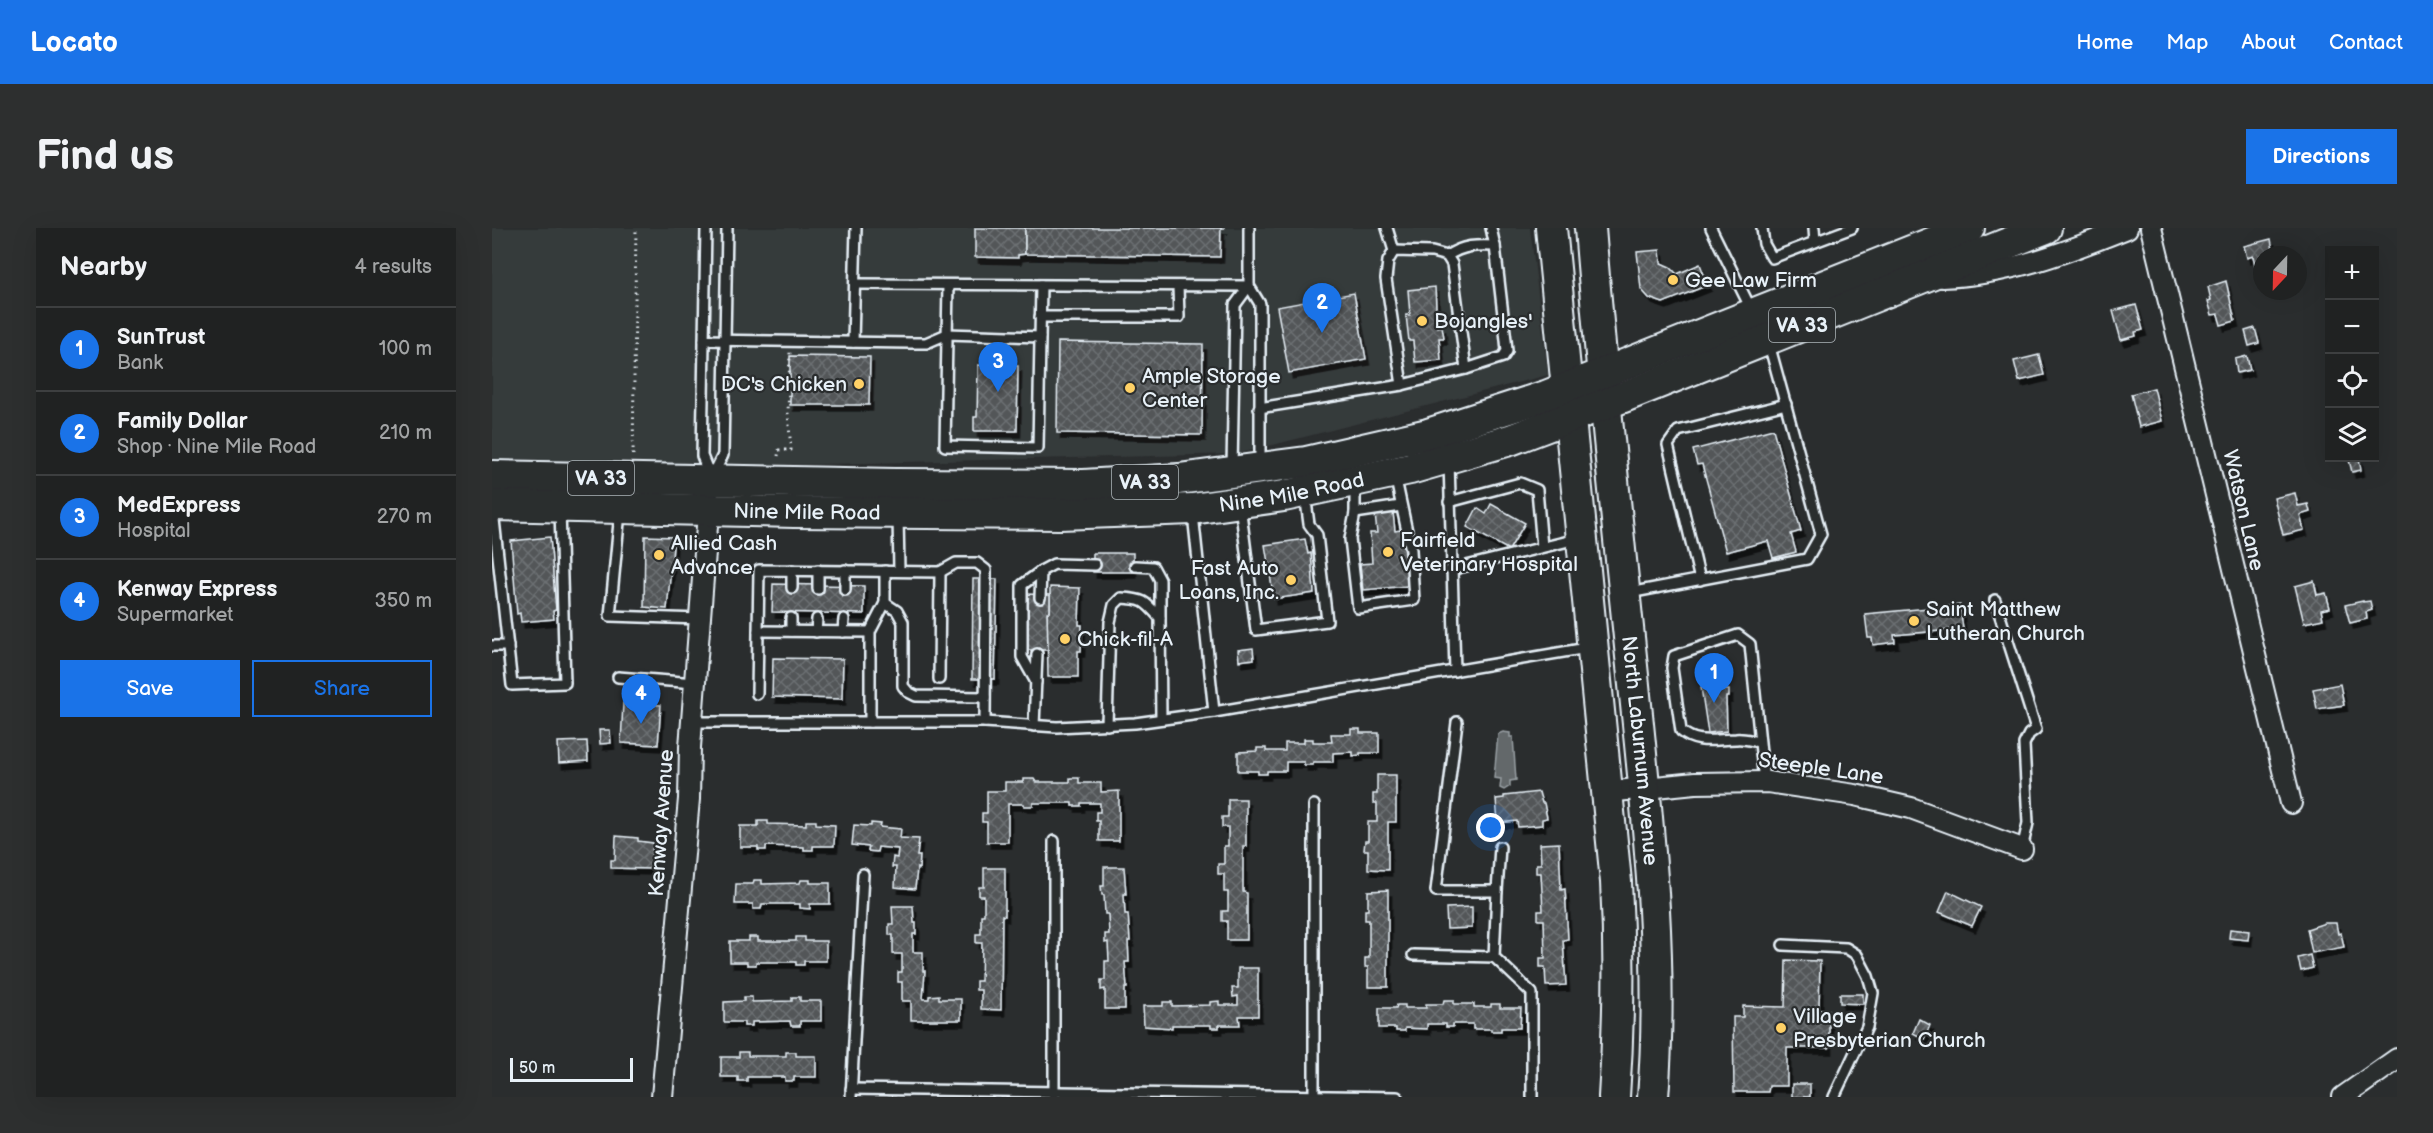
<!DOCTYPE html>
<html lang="en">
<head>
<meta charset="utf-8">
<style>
	:root { --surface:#202222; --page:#2d2f2f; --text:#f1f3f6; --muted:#a2a4a5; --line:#3d3f40; --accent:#1a73e8 }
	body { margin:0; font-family:"Balsamiq Sans",sans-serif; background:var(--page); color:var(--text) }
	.controls { position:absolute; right:18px; top:18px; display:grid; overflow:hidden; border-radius:0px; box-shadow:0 6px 24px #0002 }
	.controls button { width:54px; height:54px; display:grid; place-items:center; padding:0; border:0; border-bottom:2px solid var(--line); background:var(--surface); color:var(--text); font:30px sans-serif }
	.compass { position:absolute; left:1761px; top:18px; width:54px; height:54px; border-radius:50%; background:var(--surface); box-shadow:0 6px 24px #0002; rotate:202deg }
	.scale { position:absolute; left:18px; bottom:15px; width:123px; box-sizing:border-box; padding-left:6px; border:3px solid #e8f1f8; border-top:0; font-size:16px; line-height:21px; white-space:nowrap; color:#e8f1f8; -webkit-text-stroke:4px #2a2d2e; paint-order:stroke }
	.you { position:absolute; left:999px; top:600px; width:21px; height:21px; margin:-15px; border:4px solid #fff; border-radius:50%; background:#1a73e8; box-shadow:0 0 0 9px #1a73e833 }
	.badge { display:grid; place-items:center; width:39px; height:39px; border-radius:50%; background:var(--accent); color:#fff; font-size:20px; font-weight:700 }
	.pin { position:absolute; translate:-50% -50px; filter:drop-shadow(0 2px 3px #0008) }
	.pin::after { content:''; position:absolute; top:32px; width:21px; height:18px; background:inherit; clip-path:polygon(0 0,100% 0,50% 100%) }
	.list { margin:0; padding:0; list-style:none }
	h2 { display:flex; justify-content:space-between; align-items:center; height:78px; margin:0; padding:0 24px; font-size:26px }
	h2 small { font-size:20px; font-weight:400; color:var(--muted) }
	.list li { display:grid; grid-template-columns:39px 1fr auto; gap:18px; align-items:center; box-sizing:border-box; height:84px; padding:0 24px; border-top:2px solid var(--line) }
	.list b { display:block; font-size:22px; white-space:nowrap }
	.list p { margin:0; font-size:20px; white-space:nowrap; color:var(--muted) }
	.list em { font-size:20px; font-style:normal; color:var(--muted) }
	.actions { display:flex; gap:12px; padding:18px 24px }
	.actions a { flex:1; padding:14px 0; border:2px solid var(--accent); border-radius:0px; text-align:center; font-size:21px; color:var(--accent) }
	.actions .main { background:var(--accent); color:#fff }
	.icon { flex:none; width:33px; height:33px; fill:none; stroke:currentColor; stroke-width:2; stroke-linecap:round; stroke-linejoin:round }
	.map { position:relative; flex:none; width:1905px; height:869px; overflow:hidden; border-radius:0px }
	header { display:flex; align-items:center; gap:36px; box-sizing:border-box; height:84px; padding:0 30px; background:var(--accent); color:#fff }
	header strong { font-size:28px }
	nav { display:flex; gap:33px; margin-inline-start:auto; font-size:21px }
	.intro { display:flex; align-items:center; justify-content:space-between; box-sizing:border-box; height:144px; padding:0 36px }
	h1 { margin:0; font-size:42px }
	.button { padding:15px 27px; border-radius:0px; background:var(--accent); color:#fff; font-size:21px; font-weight:700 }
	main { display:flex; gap:36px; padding:0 36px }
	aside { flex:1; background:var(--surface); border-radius:0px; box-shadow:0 6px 24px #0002 }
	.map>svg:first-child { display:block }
	.built { fill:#363a3b }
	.water { fill:#63686b; stroke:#989fa3; stroke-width:1.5 }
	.building { fill:url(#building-cross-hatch); stroke:#e8f1f8; stroke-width:1.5; filter:url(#shadow) }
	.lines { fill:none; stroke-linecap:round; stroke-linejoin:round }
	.service-casing { stroke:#e8f1f8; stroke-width:14 }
	.minor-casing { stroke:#e8f1f8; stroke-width:24 }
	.primary-casing { stroke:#e8f1f8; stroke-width:34 }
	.path { stroke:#e8f1f8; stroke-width:3; stroke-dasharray:1.5 4.5; stroke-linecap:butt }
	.service { stroke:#2a2d2e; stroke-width:9 }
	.minor { stroke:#2a2d2e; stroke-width:20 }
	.primary { stroke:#2a2d2e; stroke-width:30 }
	.poi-dot { fill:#ffd166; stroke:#2a2d2e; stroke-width:2 }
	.labels { text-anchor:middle; stroke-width:4.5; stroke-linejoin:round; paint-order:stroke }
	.shield { fill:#2a2d2e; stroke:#afb6bb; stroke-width:1.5 }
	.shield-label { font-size:20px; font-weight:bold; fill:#e8f1f8 }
	.poi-label { font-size:21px; fill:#e8f1f8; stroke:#2a2d2e; text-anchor:start }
	.street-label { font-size:21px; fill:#e8f1f8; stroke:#2a2d2e }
</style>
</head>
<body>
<header>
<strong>Locato</strong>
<nav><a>Home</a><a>Map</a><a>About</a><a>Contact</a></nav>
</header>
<div class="intro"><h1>Find us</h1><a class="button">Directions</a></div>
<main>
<aside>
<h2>Nearby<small>4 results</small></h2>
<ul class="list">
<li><span class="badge">1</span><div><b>SunTrust</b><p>Bank</p></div><em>100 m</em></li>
<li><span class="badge">2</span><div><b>Family Dollar</b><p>Shop · Nine Mile Road</p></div><em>210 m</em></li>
<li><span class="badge">3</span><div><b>MedExpress</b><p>Hospital</p></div><em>270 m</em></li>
<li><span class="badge">4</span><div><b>Kenway Express</b><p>Supermarket</p></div><em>350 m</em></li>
</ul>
<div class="actions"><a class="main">Save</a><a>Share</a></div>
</aside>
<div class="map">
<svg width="1905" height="869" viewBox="0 0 1905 869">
	<defs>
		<pattern id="building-cross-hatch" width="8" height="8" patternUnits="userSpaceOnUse" patternTransform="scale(1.5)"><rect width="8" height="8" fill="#535759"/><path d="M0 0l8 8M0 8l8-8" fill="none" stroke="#6c7072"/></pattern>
		<filter id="shadow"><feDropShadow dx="3.5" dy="6" stdDeviation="0" flood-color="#0009"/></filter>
	</defs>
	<rect width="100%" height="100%" fill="#2a2d2e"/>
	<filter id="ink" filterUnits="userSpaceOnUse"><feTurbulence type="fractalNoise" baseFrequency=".0167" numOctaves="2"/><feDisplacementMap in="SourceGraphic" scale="12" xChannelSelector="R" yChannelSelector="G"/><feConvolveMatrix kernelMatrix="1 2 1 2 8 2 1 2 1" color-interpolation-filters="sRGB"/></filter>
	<g filter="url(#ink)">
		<polygon class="built" points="0,0 1038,0 1056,147 745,226 0,244"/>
		<polygon class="water" points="1011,504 1018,505 1018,509 1021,509 1024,552 1018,553 1018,558 1012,562 1008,560 1009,551 1002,550 1006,506"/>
		<g class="building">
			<polygon points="483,0 533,0 533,26 526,27 526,30 483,29"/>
			<polygon points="533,0 733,0 729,0 728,29 533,26"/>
			<polygon points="1779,11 1782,27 1770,27 1770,44 1765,45 1761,28 1755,30 1752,18"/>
			<polygon points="1168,22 1169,35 1178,39 1185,46 1208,36 1216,57 1171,75 1157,70 1149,61 1145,24"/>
			<polygon points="1734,53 1743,93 1729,97 1726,86 1720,87 1716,73 1719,72 1716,59"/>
			<polygon points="943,59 945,99 950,98 952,110 947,110 949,132 923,134 921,113 917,113 914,87 918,87 916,62"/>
			<polygon points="862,65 874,131 797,145 785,79"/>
			<polygon points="1644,77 1651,102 1643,104 1644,108 1629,112 1621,83"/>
			<polygon points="1763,100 1767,115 1757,118 1753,103"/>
			<polygon points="566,114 711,116 710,207 565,205"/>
			<polygon points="1547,127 1552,147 1527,153 1522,133"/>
			<polygon points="298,128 378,129 377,177 298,177"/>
			<polygon points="1755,128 1758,142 1745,145 1743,131"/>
			<polygon points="486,137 526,138 525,203 482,203 482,189 485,189"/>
			<polygon points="1662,160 1670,193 1647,199 1639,166"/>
			<polygon points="1281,201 1309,303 1299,306 1304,324 1281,330 1276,313 1234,324 1210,236 1205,237 1201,222"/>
			<polygon points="1867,230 1869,242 1860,244 1857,232"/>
			<polygon points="1803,265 1806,278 1816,276 1818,284 1808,287 1812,302 1791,307 1782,270"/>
			<polygon points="999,276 1033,295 1017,322 975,299 985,280 994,286"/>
			<polygon points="901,284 903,303 909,302 912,313 916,358 871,362 868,336 880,335 878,305 885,305 883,286"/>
			<polygon points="153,308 182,309 175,381 152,379"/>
			<polygon points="58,309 64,382 61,383 62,391 29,394 28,385 25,386 19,313"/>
			<polygon points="813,311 816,326 819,325 822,365 782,371 773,317"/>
			<rect x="601" y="325" width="40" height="19"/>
			<polygon points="481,351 505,351 503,451 480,451"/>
			<polygon points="1822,353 1825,367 1834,365 1838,380 1829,382 1831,391 1812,395 1803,358"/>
			<polygon points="281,356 372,358 372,386 280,384"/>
			<polygon points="558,359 588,360 587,397 590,397 589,423 586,423 586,449 556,449 555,384 558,384"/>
			<polygon points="535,366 558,367 558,384 555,384 556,422 533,422"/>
			<polygon points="1871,373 1871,374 1878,373 1880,382 1874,384 1875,391 1858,395 1853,377"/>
			<polygon points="1468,377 1471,401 1402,407 1403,414 1381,417 1380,410 1376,410 1373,386"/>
			<polygon points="761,420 762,431 747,433 746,422"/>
			<polygon points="281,430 351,431 350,471 280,469"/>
			<polygon points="1230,442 1231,462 1237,462 1237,469 1234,469 1235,503 1216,505 1209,459 1213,458 1212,444"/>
			<polygon points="1848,456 1852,477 1825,481 1821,461"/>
			<polygon points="131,475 169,477 166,517 129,515"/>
			<polygon points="859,501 868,501 868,505 887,505 887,525 868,525 868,527 861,528 861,524 841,525 841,534 821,534 821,537 812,537 812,534 794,534 794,543 775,543 775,546 766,546 766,543 746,543 746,524 765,523 765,520 774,520 774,523 793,523 793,515 812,515 812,511 821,511 821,514 840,514 839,506 859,506"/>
			<polygon points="107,502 118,502 119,515 108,516"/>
			<polygon points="95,513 96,533 67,535 66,514"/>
			<polygon points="885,547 904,547 904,594 896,594 896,642 876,641 876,622 872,622 873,613 876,613 876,594 885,594 885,575 881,575 881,566 885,566"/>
			<polygon points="578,550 587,550 587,555 609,555 609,564 627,563 627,613 607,613 607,593 604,593 604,584 608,584 608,575 589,575 589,578 580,578 580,575 541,575 541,578 532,578 532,576 516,576 516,614 495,614 495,594 490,594 490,585 495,585 495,563 513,563 513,554 531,554 531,551 542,551 544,554 578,554"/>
			<polygon points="1047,564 1050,575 1052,575 1055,590 1050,591 1050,597 1026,599 1025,593 1006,595 1004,571 1012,570 1012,568"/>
			<polygon points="736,571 754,571 754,618 751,618 751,664 755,665 755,712 735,712 735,693 730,693 730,683 736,683 736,664 732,664 732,646 726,646 726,636 732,636 732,618 736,618 736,599 730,599 730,589 736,589"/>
			<polygon points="266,593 276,593 276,596 314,597 314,593 324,593 324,596 343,597 342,618 321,618 321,622 312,622 312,619 274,618 274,622 266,622 266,619 248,619 248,598 266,598"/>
			<polygon points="379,595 389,596 388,599 409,601 408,610 427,611 425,628 428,628 427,641 425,640 423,661 403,659 404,639 400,639 401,629 405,630 406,621 386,619 385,624 376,623 377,619 360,617 362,597 379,598"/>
			<polygon points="124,608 146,610 146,613 161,615 159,641 119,640 119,632 123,632"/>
			<polygon points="1067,615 1069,662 1073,661 1076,711 1071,712 1074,757 1054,758 1053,739 1048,739 1048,730 1053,730 1052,692 1046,692 1046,683 1051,683 1049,645 1044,645 1044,636 1049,636 1048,616"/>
			<polygon points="612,639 632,639 634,666 632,666 633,686 636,686 638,713 636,713 637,734 633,734 635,760 633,760 633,781 613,781 613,761 609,762 609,752 613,752 613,733 617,733 616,714 613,715 613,706 617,706 616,686 613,686 612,667 610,667 609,658 612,658"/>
			<polygon points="492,640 513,640 513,688 510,687 509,782 489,781 489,762 484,762 484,753 489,753 490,715 484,715 484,706 489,706 489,687 492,687 492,668 487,668 487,659 492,659"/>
			<polygon points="262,652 270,652 270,656 308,655 309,652 318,652 318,655 338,655 338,676 318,676 318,681 308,680 308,676 270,676 269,681 261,681 261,676 243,676 244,656 261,656"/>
			<polygon points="896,662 896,759 876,759 876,739 873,739 873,730 877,730 877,692 873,692 873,682 876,682 876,663"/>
			<polygon points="1456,663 1489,679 1480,698 1447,684"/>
			<polygon points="400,678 421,678 422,695 424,695 424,706 421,706 421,724 431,724 431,743 433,743 431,771 437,771 437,768 447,767 447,771 469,771 469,792 419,792 419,773 410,773 410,754 406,754 406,744 410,744 410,726 401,726 401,707 397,707 397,696 401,696"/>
			<polygon points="980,679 980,700 955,701 954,680"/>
			<polygon points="1833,695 1844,695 1846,706 1849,705 1852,719 1820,725 1815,701"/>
			<polygon points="1738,701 1757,703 1756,712 1737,710"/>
			<polygon points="257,709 266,709 266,713 304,713 304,709 313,709 313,713 334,713 334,733 312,733 312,737 304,737 304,734 264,734 264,737 255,737 255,734 238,734 238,713 257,713"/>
			<polygon points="1818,727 1821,740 1809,743 1806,730"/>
			<polygon points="1294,732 1328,733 1327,782 1337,782 1337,820 1295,820 1295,858 1277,858 1276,864 1242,864 1241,789 1251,789 1251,778 1293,779"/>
			<polygon points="746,740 766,740 766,788 747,788 748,797 727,797 727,800 719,800 719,797 680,797 680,800 652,798 651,778 671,778 671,774 680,774 680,778 718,777 718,774 727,773 727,777 746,777 746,768 741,769 740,760 746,760"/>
			<polygon points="1348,766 1371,766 1371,776 1348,775"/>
			<polygon points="252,769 260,769 260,774 300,773 300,769 308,769 308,773 329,773 329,793 308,793 308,798 299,798 298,793 260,794 260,798 252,798 252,794 232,794 232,774 252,773"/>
			<polygon points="952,772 962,772 962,776 982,776 982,779 999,779 999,776 1008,776 1008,780 1029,780 1028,800 1009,800 1009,803 999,803 999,801 981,801 981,796 961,796 961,799 954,799 954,796 935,796 935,801 913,800 913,803 904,803 904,800 887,800 887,780 904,780 905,777 913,777 913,780 934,780 934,776 951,776"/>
			<polygon points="1427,791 1438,797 1432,811 1421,805"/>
			<polygon points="247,824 256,824 256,828 294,828 294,824 304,824 304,828 324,828 324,849 302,849 302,853 293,853 293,849 255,849 255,853 246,853 246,849 229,849 229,829 247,829"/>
			<rect x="1300" y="856" width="18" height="13"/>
		</g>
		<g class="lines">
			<defs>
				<g id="service">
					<polyline points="214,0 210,228 218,248"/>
					<polyline points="757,0 757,58 768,76 768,237"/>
					<polyline points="895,0 902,23"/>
					<polyline points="1219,0 1259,81"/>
					<polyline points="1270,0 1272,16 1280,30 1360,0"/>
					<polyline points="1322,0 1323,14"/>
					<path d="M955 28C971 17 985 17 1003 18"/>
					<polyline points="363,56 757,58"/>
					<polyline points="456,57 453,218 546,220 549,57"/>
					<polyline points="548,89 687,89 686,58"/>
					<polyline points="212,112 418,115 434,115 455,106 548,109"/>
					<polyline points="361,114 364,0"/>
					<polyline points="910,157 894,51 896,33 902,23 940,24 955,28 960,36 974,141"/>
					<polyline points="767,180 910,157 974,141 1011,129 1015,123 1014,112 1003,18 999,0"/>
					<polyline points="957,233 963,443"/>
					<polyline points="740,240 743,77 757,58"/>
					<polyline points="221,247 231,227 235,0"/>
					<polyline points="863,257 863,285 858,311 866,380 922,372 919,322 903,247"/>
					<polyline points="957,274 1028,255 1045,262 1050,319"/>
					<polyline points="748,277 764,402 835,393 825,307 817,296 813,266"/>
					<polyline points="1,282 20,457 73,455 68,281"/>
					<polyline points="128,284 118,388 208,391"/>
					<polyline points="863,285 909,278"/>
					<polyline points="406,288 407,343"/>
					<polyline points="643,338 661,339 668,352 668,390"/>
					<polyline points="958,342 1085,311"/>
					<polyline points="1208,352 1176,217 1186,203 1294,176"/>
					<polyline points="300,360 300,342"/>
					<polyline points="326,361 326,342"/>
					<polyline points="353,362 353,342"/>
					<polyline points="1137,365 1315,331 1329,306 1277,116"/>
					<polyline points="548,370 549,343 562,336 603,337"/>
					<polyline points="1503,372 1544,501 1537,506 1532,516 1536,595 1530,621"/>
					<polyline points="393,375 405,383 411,394 411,458 416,464 424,468 493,469"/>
					<polyline points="266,403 378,404"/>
					<polyline points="299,403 299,390"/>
					<polyline points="324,404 325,391"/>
					<polyline points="351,404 352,391"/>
					<polyline points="0,418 16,418"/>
					<polyline points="126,449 203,455"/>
					<polyline points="447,451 448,344"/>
					<polyline points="544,454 530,429 530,357 549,343"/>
					<polyline points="265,466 267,342 448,344 464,335 485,335 494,342 494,351 493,494"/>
					<polyline points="722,484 1095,420"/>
					<polyline points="200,494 493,494 565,499 643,495 722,484 701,286"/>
					<polyline points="378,494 378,404 393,375 393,343"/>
					<polyline points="965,494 944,663 1005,663 1002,729 1040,765 1040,869"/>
					<path d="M615 497 618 394 622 377 629 370C652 371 653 373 668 390L669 491"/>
					<polyline points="542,498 545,426"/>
					<path d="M1268 514C1260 513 1252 510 1244 511 1223 511 1205 517 1189 503L1180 440 1182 428 1246 407 1258 416 1272 554"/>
					<polyline points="822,577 822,869"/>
					<polyline points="562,613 562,868"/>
					<polyline points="1005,663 1008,619"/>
					<polyline points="1291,717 1354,720 1365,727 1376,748 1381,765 1375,799 1342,869"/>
					<polyline points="921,727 1002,729"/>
					<polyline points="359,861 905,869"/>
					<polyline points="359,869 371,646"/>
				</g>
				<g id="minor">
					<polyline points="1659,0 1799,575"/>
					<path d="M1450 49C1516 47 1575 24 1635 0"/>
					<polyline points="1115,564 1203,555 1275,554 1363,567 1419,580 1530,621"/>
					<polyline points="170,869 197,571 198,519 217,272"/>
					<polyline points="1851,869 1905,831"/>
				</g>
				<g id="primary">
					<path d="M1059 0 1124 654C1128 726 1127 797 1122 869"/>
					<path id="s1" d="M1098 0C1110 153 1126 305 1142 457 1156 595 1172 730 1161 869"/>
					<polyline points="0,248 403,256 592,257 687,251 814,234 936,206 1054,168 1477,0"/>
					<path id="s2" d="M0 277 302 284 568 286 700 281 792 268 918 241 1018 212 1134 168 1554 0"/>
				</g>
			</defs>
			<use href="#service" class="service-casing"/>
			<use href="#minor" class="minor-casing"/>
			<use href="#primary" class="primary-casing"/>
			<g class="path">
				<polyline points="141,227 144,0"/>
				<polyline points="286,228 287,222 299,222 296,185 298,124"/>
			</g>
			<use href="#service" class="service"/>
			<use href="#minor" class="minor"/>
			<use href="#primary" class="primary"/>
		</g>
	</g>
	<g class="poi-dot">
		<circle cx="1181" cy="52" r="6"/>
		<circle cx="930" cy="93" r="6"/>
		<circle cx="367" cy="156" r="6"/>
		<circle cx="638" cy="160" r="6"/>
		<circle cx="896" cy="324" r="6"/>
		<circle cx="167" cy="327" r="6"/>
		<circle cx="799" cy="352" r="6"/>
		<circle cx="1422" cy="393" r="6"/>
		<circle cx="573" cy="411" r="6"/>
		<circle cx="1289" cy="800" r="6"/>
	</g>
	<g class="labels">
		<g class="shield">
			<rect x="1277" y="80" width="66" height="34" rx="4.5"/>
			<rect x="76" y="233" width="66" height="34" rx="4.5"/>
			<rect x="620" y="237" width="66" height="34" rx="4.5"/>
		</g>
		<g class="shield-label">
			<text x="1310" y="104">VA 33</text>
			<text x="109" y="257">VA 33</text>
			<text x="653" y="261">VA 33</text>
		</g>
		<g class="poi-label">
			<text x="1193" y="59">Gee Law Firm</text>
			<text x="942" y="100">Bojangles'</text>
			<text x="650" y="155">Ample Storage<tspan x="650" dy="24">Center</tspan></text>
			<text x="355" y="163" text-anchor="end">DC's Chicken</text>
			<text x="908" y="319">Fairfield<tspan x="908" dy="24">Veterinary Hospital</tspan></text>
			<text x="179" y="322">Allied Cash<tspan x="179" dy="24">Advance</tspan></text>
			<text x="787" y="347" text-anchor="end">Fast Auto<tspan x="787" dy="24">Loans, Inc.</tspan></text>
			<text x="1434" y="388">Saint Matthew<tspan x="1434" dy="24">Lutheran Church</tspan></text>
			<text x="585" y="418">Chick-fil-A</text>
			<text x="1301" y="795">Village<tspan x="1301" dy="24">Presbyterian Church</tspan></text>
		</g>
		<g class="street-label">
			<text dy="7" stroke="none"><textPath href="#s2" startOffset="801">Nine Mile Road</textPath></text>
			<text transform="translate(1752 282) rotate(77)" y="7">Watson Lane</text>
			<text dy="7" stroke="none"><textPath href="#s2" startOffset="315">Nine Mile Road</textPath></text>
			<text dy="7" stroke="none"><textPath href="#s1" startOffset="525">North Laburnum Avenue</textPath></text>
			<text transform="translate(1329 540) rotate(8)" y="7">Steeple Lane</text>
			<text transform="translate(169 595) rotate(-86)" y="7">Kenway Avenue</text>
		</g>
	</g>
</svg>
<div class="controls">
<button>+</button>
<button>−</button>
<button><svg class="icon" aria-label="locate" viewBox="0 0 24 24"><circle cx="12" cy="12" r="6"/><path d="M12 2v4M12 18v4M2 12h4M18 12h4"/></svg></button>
<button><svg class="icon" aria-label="layers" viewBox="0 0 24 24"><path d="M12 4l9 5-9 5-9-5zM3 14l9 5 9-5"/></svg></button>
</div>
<svg class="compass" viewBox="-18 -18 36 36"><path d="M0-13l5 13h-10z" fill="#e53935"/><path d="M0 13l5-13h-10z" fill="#a2a4a5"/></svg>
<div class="scale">50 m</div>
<div class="you"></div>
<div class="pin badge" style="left:1222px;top:475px">1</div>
<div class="pin badge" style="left:830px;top:105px">2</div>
<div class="pin badge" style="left:506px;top:164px">3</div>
<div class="pin badge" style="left:149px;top:496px">4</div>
</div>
</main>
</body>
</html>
